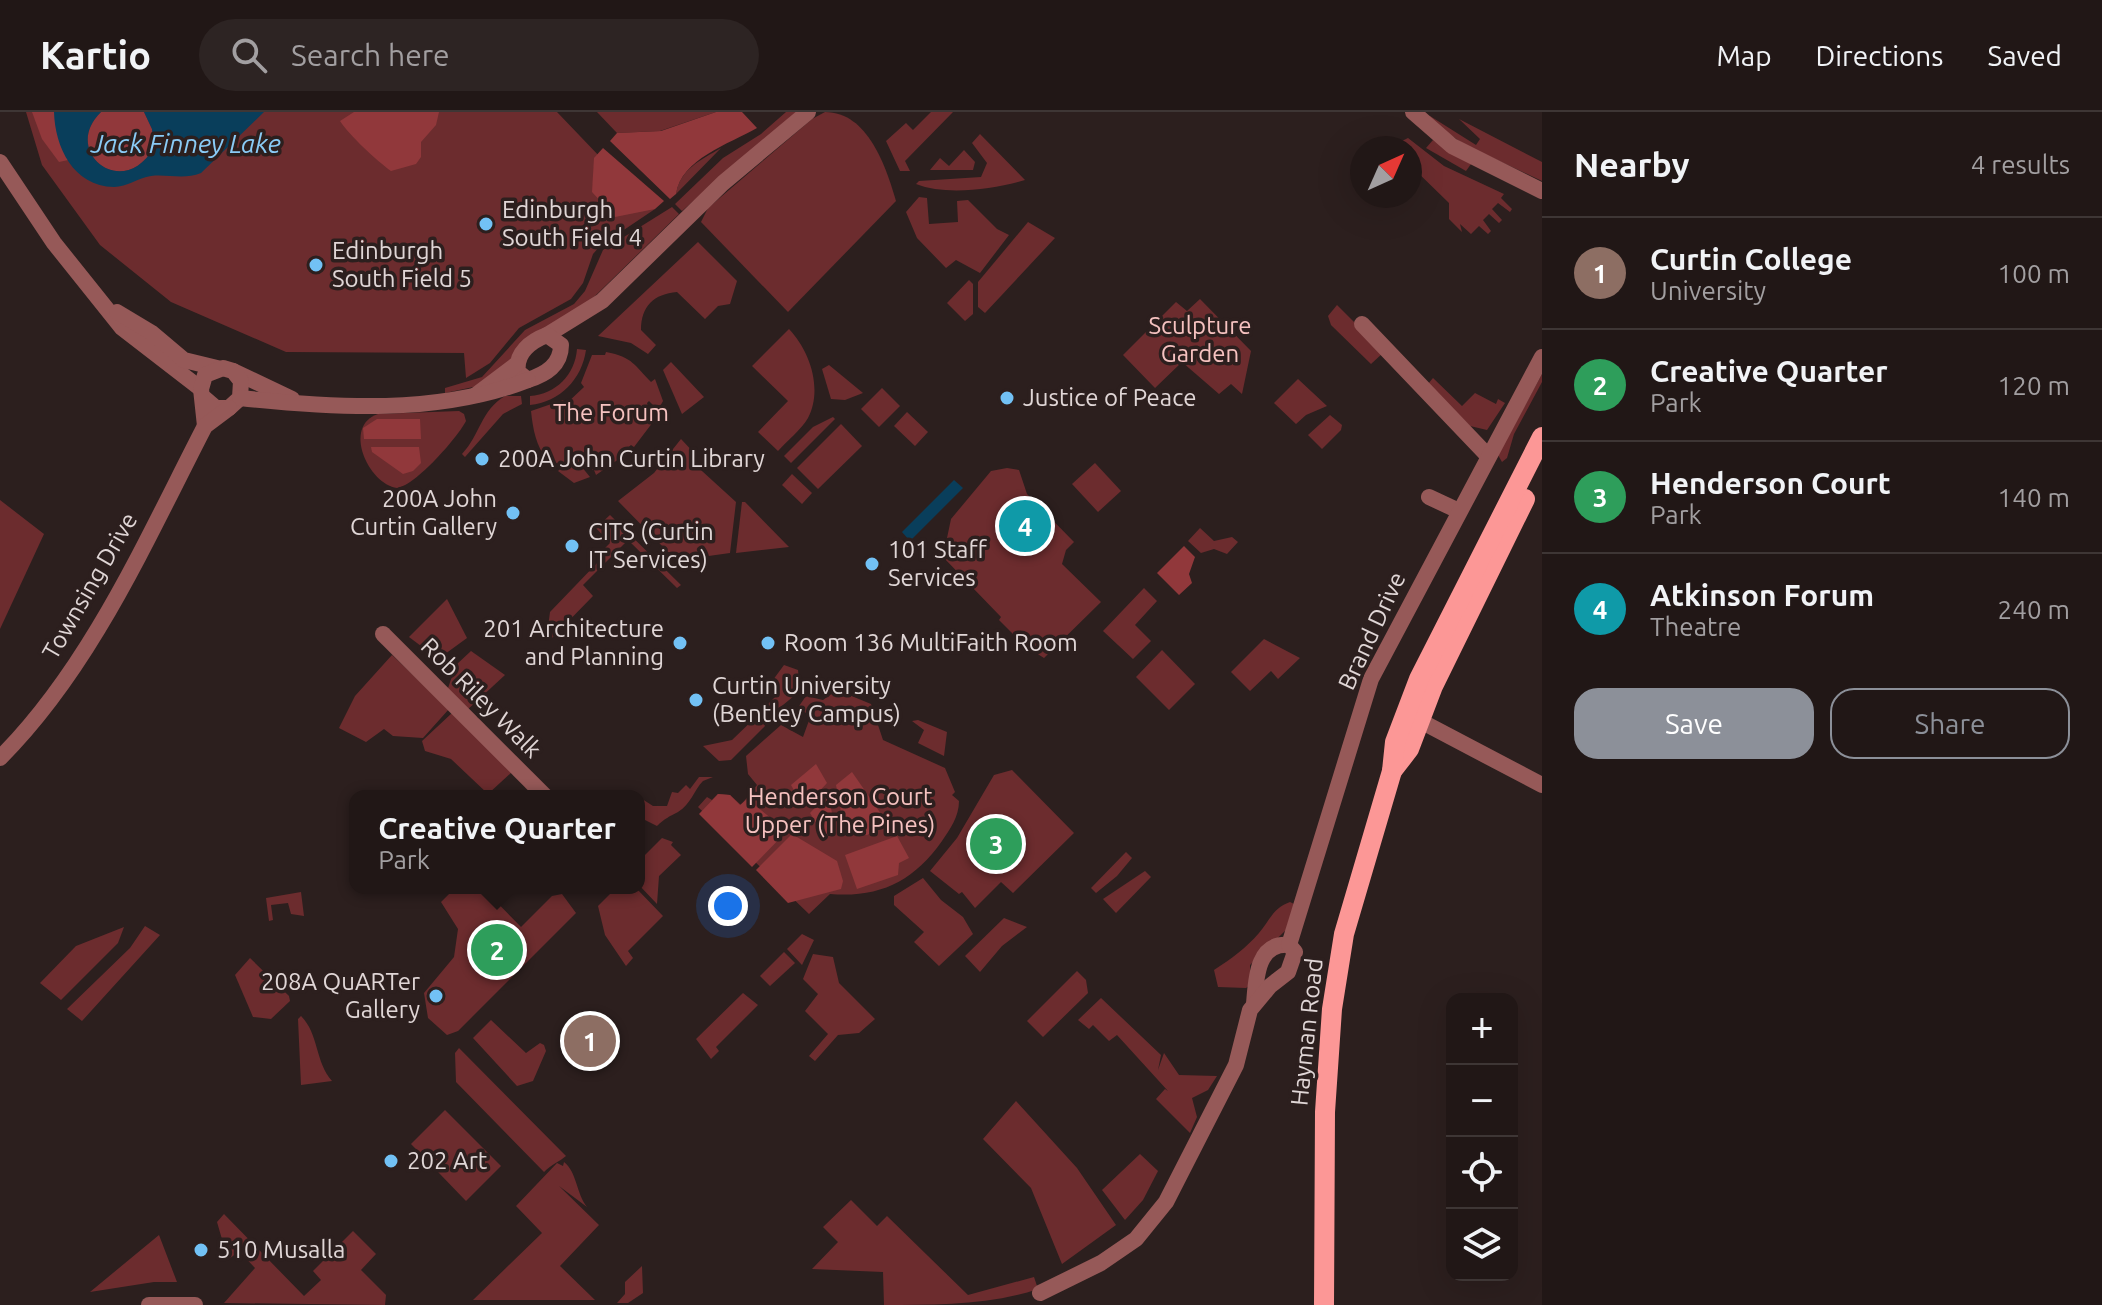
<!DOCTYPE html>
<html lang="en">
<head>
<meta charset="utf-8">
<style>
	:root { --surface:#211716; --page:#2d2423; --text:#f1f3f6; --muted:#a29fa1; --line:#3e3635; --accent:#8c9099 }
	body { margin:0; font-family:Ubuntu,sans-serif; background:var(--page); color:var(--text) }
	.controls { position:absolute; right:24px; bottom:24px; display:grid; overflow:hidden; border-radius:16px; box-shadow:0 8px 32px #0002 }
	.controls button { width:72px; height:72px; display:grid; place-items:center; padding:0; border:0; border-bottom:2px solid var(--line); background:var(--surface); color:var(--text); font:40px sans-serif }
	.compass { position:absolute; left:1350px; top:24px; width:72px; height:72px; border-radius:50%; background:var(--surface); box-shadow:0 8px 32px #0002; rotate:45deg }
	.you { position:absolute; left:728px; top:794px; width:28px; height:28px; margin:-20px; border:6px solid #fff; border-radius:50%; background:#1a73e8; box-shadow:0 0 0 12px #1a73e833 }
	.badge { display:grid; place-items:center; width:52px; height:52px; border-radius:50%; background:var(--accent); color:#fff; font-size:26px; font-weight:700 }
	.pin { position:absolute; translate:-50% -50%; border:4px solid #fff; box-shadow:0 2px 8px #0006 }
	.popup { position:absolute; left:349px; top:678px; width:296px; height:104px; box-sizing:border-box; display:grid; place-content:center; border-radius:16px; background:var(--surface); filter:drop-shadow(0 2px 6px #0005); font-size:26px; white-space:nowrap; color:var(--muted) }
	.popup b { font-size:30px; color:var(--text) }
	.popup::after { content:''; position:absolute; left:50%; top:100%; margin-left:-16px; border:16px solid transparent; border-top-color:var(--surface) }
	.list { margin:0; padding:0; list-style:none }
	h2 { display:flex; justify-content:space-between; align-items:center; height:104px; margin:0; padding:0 32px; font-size:34px }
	h2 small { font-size:26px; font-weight:400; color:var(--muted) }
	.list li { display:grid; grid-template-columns:52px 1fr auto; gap:24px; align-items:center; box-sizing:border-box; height:112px; padding:0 32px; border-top:2px solid var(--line) }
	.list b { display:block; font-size:30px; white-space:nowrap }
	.list p { margin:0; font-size:26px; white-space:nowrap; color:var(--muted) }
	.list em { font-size:26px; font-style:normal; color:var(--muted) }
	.actions { display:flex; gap:16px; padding:24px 32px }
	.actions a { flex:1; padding:18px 0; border:2px solid var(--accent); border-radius:24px; text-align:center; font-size:28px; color:var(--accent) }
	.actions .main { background:var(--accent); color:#fff }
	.icon { flex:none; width:44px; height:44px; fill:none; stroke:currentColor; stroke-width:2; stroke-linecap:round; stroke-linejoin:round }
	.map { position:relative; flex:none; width:1542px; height:1193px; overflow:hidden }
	header { display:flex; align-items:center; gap:48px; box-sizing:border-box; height:112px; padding:0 40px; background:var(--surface); border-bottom:2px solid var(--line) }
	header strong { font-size:38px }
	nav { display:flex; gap:44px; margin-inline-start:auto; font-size:28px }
	.search { width:560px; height:72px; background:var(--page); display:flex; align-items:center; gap:20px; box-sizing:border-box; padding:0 28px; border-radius:44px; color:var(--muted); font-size:30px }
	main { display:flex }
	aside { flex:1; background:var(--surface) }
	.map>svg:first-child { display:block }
	.green { fill:#6c2c2e }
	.forest { fill:#91383b }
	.water { fill:#093e5b }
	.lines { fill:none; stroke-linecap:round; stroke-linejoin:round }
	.street { stroke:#965958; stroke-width:16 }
	.primary { stroke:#fc9796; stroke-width:20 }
	.poi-dot { fill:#72c1f5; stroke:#2c1f1e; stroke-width:3 }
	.labels { text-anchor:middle; stroke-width:7; stroke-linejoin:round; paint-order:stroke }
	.poi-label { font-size:24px; fill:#e0d6d6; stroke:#2c1f1e; text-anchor:start }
	.park-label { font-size:24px; fill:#f6c2c0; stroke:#2c1f1e }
	.street-label { font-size:24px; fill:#e0d6d6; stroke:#2c1f1e }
	.water-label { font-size:26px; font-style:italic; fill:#8acbf6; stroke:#2c1f1e }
</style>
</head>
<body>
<header>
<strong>Kartio</strong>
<div class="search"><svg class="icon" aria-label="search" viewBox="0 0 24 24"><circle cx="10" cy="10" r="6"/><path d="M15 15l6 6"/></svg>Search here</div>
<nav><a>Map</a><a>Directions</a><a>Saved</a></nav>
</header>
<main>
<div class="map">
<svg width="1542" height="1193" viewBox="0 0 1542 1193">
	<rect width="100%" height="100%" fill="#2c1f1e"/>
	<g class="green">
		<polygon points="26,0 557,0 624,70 655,97 600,134 593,142 583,171 571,187 519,216 490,251 466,266 464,241 286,240 171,190 100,133 42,53"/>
		<polygon points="597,0 716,0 660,19 617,21"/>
		<polygon points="786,0 796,0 682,99 675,92 723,46 761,22"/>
		<path d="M825 0C868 0 886 55 896 89L788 200 701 110 708 96 812 7Z"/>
		<polygon points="931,0 953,0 905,49 910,59 900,59 886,29 906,11 913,18"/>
		<polygon points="1430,4 1476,33 1480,27 1459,7 1542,50 1542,69 1465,33 1428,7"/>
		<path d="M980 22 1025 68C995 77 946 84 916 72L919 69 981 65 987 51 972 31Z"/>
		<polygon points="1408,26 1444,54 1504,82 1501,86 1512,97 1510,100 1498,91 1492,97 1502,108 1499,111 1489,102 1483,108 1491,119 1488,122 1479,114 1471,122 1460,112 1462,120 1449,107 1449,91 1410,53 1413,43 1410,36 1392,34"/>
		<polygon points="1433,28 1471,52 1466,59 1426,36"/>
		<path d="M721 36 676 82C680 57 701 48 721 36Z"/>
		<polygon points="964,38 975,50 973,58 930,58 940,46 949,54"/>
		<polygon points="919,85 927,86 929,112 958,110 957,89 968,88 997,117 1009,123 980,161 956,148 946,156 917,126 906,100"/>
		<polygon points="672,95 679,102 595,184 509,253 478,274 445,281 445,276 482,265 525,218 574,192 585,179 603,138"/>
		<polygon points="1028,110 1055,126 985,201 978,195 978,170"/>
		<path d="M698 130 737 169 730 192 718 194 705 207 677 180C654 182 641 194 641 218L656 233 648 242 631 231 598 224Z"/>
		<polygon points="969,168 973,172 973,202 965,209 947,191"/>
		<polygon points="1200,187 1251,239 1242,282 1231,272 1219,282 1182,250 1155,276 1123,243 1176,190 1187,199"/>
		<polygon points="1337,193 1384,240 1371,252 1331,213 1328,204"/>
		<path d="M789 217C810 239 823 277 808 306 801 318 787 329 778 339L758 320 788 289 752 254Z"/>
		<path d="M577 237 586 238C582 267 560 290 530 293V284C556 282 575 263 577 237Z"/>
		<path d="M606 240C633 245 635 254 651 270L655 267 663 289 658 298 649 289 647 291 650 302 656 306 634 335 631 333 624 339 626 342 596 363 594 358 581 354 590 365 574 371 558 359 561 356 551 345 547 348C536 333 533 318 531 299L563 288 566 292 584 275 581 271 592 243H605Z"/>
		<polygon points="671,250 704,285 682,302 663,258"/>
		<polygon points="829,253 863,281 845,288 831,287 822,257"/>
		<polygon points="1542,262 1542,270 1514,322 1507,346 1502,350 1498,343"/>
		<polygon points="1433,266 1462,294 1475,281 1496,292 1498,287 1505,291 1487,318 1470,314 1428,272"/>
		<polygon points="1298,267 1327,294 1306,303 1296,312 1274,291"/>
		<polygon points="882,276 900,294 879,315 861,297"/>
		<path d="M505 284H521L522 292 503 302 465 345 462 342C480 323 481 298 505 284Z"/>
		<path d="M459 299 464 302 466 309C457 326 416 373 397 376 368 372 342 314 378 302Z"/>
		<polygon points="907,300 928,320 915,334 894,314"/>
		<polygon points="1330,303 1342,313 1341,318 1322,337 1308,323"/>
		<polygon points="833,305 835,307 791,351 784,344 813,315"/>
		<polygon points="841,312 862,334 818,377 797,356"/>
		<polygon points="681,327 696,343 691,349 736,390 730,441 680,448 675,441 668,440 618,389 654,361"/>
		<polygon points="1095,351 1121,379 1098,400 1072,372"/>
		<polygon points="1007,356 1019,358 1027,382 1074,430 1066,438 1062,452 1101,490 1044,546 1025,534 999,508 1001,505 943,445 951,407 991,359"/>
		<polygon points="792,362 812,381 802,392 782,373"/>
		<polygon points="0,388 44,422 0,517"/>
		<polygon points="742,390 745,390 789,435 736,441"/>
		<polygon points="610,403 681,473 677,476 628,428 583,473 593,484 551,527 547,523 550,500 600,448 597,444 610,431 596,416"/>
		<polygon points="1200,416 1214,429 1232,425 1238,430 1227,442 1214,437 1201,441 1188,429"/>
		<polygon points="1144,476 1157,489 1135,513 1151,529 1133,547 1103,519"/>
		<polygon points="447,487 467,526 445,542 429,540 409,525"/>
		<polygon points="1264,527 1300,546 1278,567 1271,559 1250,579 1231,560"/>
		<polygon points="1162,538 1195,572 1169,598 1136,565"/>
		<polygon points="471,539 505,563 466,599 447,579 456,553"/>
		<polygon points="392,543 449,597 423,626 393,624 384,617 366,630 339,616 355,584"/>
		<polygon points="784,553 798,558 800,579 772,602 765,595 779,581 770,572"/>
		<path d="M837 578 871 592 883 628 945 656 955 680 952 683 959 689C959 705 950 717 942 729 913 770 879 786 830 782L809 802 698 695 707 685 712 688 718 682 730 683 741 693 757 673 748 662 746 644 781 613 803 625 811 603 797 597 806 584 823 588Z"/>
		<polygon points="452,601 512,660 488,682 451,647 425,639 422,629"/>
		<polygon points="759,602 765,614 731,648 719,649 703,634 732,628"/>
		<polygon points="918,608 947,620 944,644 918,631 924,618 912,609"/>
		<polygon points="1012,658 1074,721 1013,781 1001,770 975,796 962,780 959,782 930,759 957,726 994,663"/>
		<path d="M699 665H713L703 669C694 678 691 692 678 700 670 704 664 707 657 714L639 705V685L653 694H667L672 680 678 681 686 673 690 677Z"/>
		<polygon points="662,726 673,730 671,733 681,743 659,764 657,792 639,773 639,749"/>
		<polygon points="1126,740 1132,746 1117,764 1096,781 1091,776"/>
		<polygon points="1145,759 1151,765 1116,801 1103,787"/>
		<polygon points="923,766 941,788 963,805 973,822 939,854 914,830 924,820 894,793 894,784"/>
		<polygon points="455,776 483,776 521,815 552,784 562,782 576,801 458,919 447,923 428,906 424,881 454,845 458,817 441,790"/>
		<polygon points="616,776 636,776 663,804 628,839 633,846 626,854 605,823 598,794"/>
		<polygon points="301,780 304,804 291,802 288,791 271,793 273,808 269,809 266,786"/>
		<path d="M1290 790 1294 792 1286 818 1250 853V873L1246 876 1218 875 1214 858C1231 847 1246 836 1259 821 1270 808 1273 796 1290 790Z"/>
		<polygon points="1004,806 1027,815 1002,834 980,860 965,844"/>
		<polygon points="145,814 160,823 82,909 67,897 130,836"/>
		<polygon points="124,815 118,831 61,888 40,871 76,834"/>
		<polygon points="802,822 814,828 802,853 787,837"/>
		<polygon points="784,840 795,851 770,874 760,864"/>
		<polygon points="813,842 833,845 839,871 875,907 859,921 838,923 815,949 809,944 828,922 805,899 818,882 803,867"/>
		<polygon points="250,846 289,884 290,889 271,907 253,905 235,863"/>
		<polygon points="1077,859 1086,868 1088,881 1043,925 1027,909"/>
		<polygon points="743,881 758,893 716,935 719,939 711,947 696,927"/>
		<polygon points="1101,886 1161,943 1158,958 1164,941 1179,963 1217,964 1208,978 1192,986 1197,1005 1190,1021 1156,987 1165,977 1168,979 1117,923 1109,929 1093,913 1089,917 1078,908"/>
		<path d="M301 904C319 922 315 950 332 969L301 973 298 907Z"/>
		<polygon points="491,908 526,941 540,931 544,933 546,939 533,969 517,974 473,926"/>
		<path d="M459 936 566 1044C559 1050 552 1052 544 1060L456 970 455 941Z"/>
		<polygon points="1016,989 1077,1056 1116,1113 1062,1152 1031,1076 983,1027"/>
		<polygon points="445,998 501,1054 466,1089 411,1032"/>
		<polygon points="1140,1042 1158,1059 1143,1088 1125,1108 1102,1078"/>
		<path d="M564 1050C577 1060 576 1081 587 1095L559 1074 599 1113 560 1154 595 1188H473L542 1121 516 1094 557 1051 563 1054Z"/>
		<path d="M851 1088 877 1114 887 1104 968 1183 1034 1165 1038 1177C991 1193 935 1193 884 1193L883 1160 812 1157 838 1130 823 1115Z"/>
		<polygon points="224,1102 304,1184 321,1168 313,1159 353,1119 376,1142 361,1158 386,1183 385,1193 224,1191 255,1156 239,1139 228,1148 217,1110"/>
		<polygon points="159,1123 177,1170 154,1170 90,1180"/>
		<polygon points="642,1154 643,1181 628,1191 617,1191 625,1182 625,1170"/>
	</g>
	<g class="forest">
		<polygon points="32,0 74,0 73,47 59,50 42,27"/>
		<path d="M101 0H144L152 17 154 35C124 90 60 40 101 0Z"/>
		<path d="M354 0H439L436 13 421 30V45L416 52 391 59C377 49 349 23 340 9Z"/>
		<path d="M716 0H742L757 16C729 32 681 47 676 82L670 87 610 29 617 21 661 19Z"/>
		<polygon points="603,36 664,89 655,97 615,105 592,80 594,46"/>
		<polygon points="377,307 420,307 421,327 364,327 363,316"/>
		<polygon points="371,335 419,335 421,351 413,359 403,362 372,340"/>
		<polygon points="1184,434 1195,445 1189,462 1192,471 1179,483 1157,461"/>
		<polygon points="816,652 827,671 804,696 791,673"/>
		<polygon points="852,660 888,712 867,723 845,722 836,673"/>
		<polygon points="718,682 730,683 740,693 747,687 787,719 752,755 699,702"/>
		<polygon points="828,682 836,720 830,725 822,720 810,701"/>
		<polygon points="792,722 837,749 843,769 841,777 788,791 756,758"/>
		<polygon points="897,724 909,746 899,751 898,763 857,777 845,743"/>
	</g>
	<g class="water">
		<path d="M54 0H101C60 40 124 90 154 35L152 17 144 0H264L201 61C184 68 168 62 151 64 138 66 127 75 114 75 73 74 55 35 54 0Z"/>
		<polygon points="954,368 963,376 910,429 902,420"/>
	</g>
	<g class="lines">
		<g class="street">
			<polyline points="1413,0 1452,34 1542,79"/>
			<polyline points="0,50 54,131 122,216 201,277"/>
			<polyline points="117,200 152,221 184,248 217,256"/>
			<polyline points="1362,212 1488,344"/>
			<polyline points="547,223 602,189 723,71 808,0"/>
			<path d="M547 223 561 233C561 253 546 262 528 268L518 260C515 241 531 229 547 223Z"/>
			<polyline points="233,259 292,287"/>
			<polyline points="476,283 517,252"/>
			<polyline points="202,284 216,296 229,296 240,286 241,269 233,259 223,256 205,263 201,277 205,314"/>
			<path d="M240 286C335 296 438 303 528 268"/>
			<polyline points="1429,385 1459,399"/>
			<polyline points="383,522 545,684"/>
			<polyline points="1409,603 1542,673"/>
			<path d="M0 646C91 555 146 428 205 314L229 296"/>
			<path d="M1254 892C1256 869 1256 830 1289 833"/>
			<polyline points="1040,1181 1101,1151 1136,1127 1166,1090 1236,953 1250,898 1270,874 1288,860 1295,840 1289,833 1371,567 1542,245"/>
			<polyline points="149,1193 195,1193"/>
		</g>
		<g class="primary">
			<polyline points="1392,659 1409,637 1433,574 1525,387"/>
			<polyline points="1324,1193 1325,1000 1332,897 1344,822 1392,659 1395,630 1419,567 1542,325"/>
		</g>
	</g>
	<g class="poi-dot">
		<circle cx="486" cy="112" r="8"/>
		<circle cx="316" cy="153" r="8"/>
		<circle cx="1007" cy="286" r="8"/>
		<circle cx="482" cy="347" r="8"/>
		<circle cx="513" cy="401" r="8"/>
		<circle cx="572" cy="434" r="8"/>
		<circle cx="872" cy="452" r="8"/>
		<circle cx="680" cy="531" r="8"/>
		<circle cx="768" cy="531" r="8"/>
		<circle cx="696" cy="588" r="8"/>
		<circle cx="436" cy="884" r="8"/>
		<circle cx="391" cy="1049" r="8"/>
		<circle cx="201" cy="1138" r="8"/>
	</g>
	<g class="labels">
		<g class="poi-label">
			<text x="502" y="106">Edinburgh<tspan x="502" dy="28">South Field 4</tspan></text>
			<text x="332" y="147">Edinburgh<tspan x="332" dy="28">South Field 5</tspan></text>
			<text x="1023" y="294">Justice of Peace</text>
			<text x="498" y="355">200A John Curtin Library</text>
			<text x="497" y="395" text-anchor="end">200A John<tspan x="497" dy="28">Curtin Gallery</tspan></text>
			<text x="588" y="428">CITS (Curtin<tspan x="588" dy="28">IT Services)</tspan></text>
			<text x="888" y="446">101 Staff<tspan x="888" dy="28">Services</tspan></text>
			<text x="664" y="525" text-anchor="end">201 Architecture<tspan x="664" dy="28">and Planning</tspan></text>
			<text x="784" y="539">Room 136 MultiFaith Room</text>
			<text x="712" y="582">Curtin University<tspan x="712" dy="28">(Bentley Campus)</tspan></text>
			<text x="420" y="878" text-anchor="end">208A QuARTer<tspan x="420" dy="28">Gallery</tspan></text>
			<text x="407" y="1057">202 Art</text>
			<text x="217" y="1146">510 Musalla</text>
		</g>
		<g class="park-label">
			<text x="1200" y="222">Sculpture<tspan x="1200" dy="28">Garden</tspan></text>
			<text x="611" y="309">The Forum</text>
			<text x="840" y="693">Henderson Court<tspan x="840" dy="28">Upper (The Pines)</tspan></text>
		</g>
		<g class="street-label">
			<text transform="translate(90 474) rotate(-60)" y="8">Townsing Drive</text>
			<text transform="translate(1372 519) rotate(-65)" y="8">Brand Drive</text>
			<text transform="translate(481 586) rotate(45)" y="8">Rob Riley Walk</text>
			<text transform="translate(1307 920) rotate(-84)" y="8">Hayman Road</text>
		</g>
		<g class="water-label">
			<text x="186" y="41">Jack Finney Lake</text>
		</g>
	</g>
</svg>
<div class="controls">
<button>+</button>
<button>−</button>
<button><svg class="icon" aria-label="locate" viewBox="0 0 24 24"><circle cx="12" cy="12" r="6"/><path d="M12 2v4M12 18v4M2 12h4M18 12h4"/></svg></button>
<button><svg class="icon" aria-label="layers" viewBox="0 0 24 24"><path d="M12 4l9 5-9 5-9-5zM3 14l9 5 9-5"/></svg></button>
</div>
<svg class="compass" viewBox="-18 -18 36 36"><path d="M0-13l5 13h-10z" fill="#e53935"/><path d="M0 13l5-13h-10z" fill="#a29fa1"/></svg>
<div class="you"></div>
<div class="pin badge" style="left:590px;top:929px;background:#8d6e63">1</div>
<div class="pin badge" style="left:497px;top:838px;background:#2e9e5b">2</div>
<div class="popup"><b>Creative Quarter</b>Park</div>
<div class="pin badge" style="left:996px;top:732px;background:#2e9e5b">3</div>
<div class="pin badge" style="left:1025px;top:414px;background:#0f9aa8">4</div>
</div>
<aside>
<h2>Nearby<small>4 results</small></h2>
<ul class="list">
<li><span class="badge" style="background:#8d6e63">1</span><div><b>Curtin College</b><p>University</p></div><em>100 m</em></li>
<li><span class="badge" style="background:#2e9e5b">2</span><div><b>Creative Quarter</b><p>Park</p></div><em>120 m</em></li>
<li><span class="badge" style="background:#2e9e5b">3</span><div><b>Henderson Court</b><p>Park</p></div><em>140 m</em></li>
<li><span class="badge" style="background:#0f9aa8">4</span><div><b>Atkinson Forum</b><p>Theatre</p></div><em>240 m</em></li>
</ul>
<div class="actions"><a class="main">Save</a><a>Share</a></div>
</aside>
</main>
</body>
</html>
